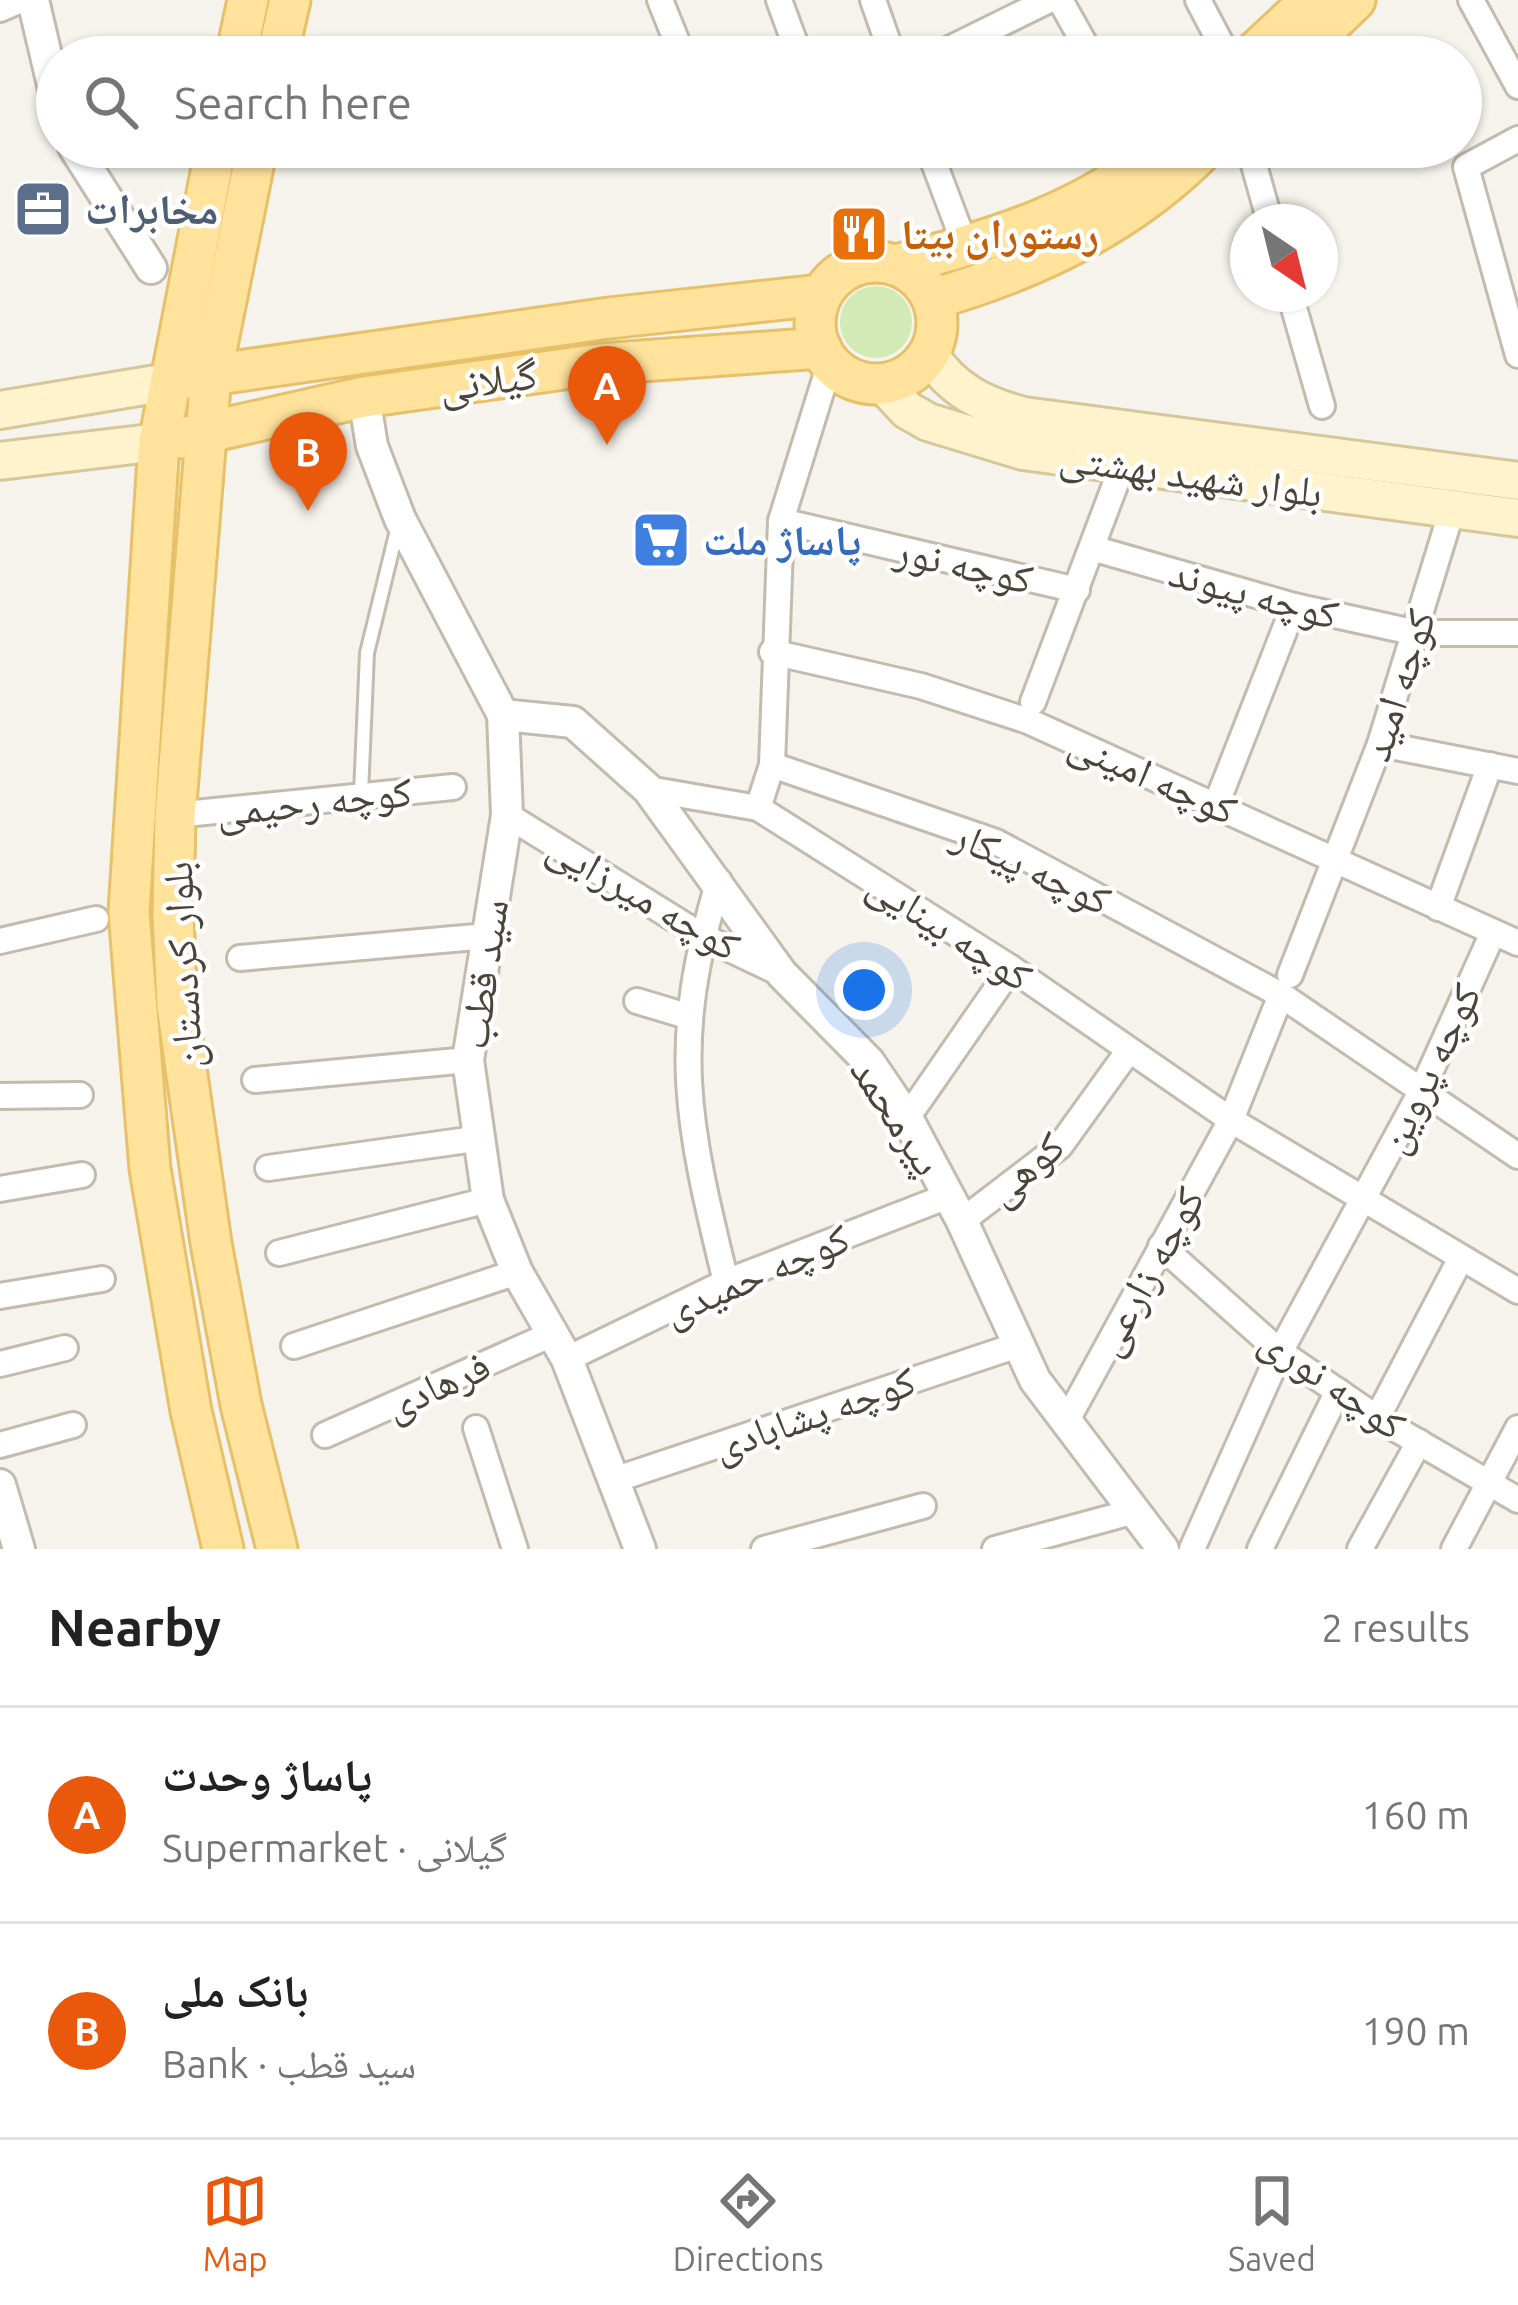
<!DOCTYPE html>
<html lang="en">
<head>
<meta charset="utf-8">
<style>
	:root { --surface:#fff; --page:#f2f2f2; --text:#222; --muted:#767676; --line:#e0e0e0; --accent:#ea580c }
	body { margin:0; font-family:Ubuntu,"Noto Naskh Arabic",sans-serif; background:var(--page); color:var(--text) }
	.compass { position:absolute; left:1230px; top:204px; width:108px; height:108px; border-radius:50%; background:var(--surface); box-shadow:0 3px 9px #0004; rotate:145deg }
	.you { position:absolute; left:864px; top:990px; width:42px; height:42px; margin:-30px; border:9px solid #fff; border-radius:50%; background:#1a73e8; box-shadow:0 0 0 18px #1a73e833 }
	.badge { display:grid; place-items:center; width:78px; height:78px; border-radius:50%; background:var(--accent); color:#fff; font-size:39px; font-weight:700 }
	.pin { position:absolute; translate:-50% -99px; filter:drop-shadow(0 3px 6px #0008) }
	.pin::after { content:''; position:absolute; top:63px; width:42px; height:36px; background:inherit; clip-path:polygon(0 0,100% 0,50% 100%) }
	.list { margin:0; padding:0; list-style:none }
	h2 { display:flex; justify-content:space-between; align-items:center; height:156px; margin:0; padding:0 48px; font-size:51px }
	h2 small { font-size:39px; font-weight:400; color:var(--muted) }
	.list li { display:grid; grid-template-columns:78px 1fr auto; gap:36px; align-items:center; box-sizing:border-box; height:216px; padding:0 48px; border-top:3px solid var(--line) }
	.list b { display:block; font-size:45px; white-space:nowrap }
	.list p { margin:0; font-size:39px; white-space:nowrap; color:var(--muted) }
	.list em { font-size:39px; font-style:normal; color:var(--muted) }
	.icon { flex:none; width:66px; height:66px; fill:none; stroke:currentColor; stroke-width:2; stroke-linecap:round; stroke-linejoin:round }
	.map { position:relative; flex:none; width:1518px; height:1549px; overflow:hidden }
	.search { position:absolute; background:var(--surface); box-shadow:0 3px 9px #0004; left:36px; right:36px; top:36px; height:132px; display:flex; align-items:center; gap:30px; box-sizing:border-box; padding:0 42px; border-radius:66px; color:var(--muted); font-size:45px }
	.sheet { height:588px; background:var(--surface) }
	nav { display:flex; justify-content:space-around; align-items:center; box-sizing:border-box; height:168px; border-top:3px solid var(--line); background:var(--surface); font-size:33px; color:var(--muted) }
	nav a { display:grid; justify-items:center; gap:6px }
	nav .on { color:var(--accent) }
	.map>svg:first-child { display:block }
	.green { fill:#d2eab5 }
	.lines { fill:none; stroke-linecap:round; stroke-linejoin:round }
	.service-casing { stroke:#c2bbae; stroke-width:18 }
	.minor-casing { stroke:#c2bbae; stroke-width:30 }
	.tertiary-casing { stroke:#c2bbae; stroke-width:36 }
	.secondary-casing { stroke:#d6c79b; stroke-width:42 }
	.primary-casing { stroke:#e6c16a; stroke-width:45 }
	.service { stroke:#fff; stroke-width:12 }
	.minor { stroke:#fff; stroke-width:24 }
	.tertiary { stroke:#fff; stroke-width:30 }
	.secondary { stroke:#fff3cd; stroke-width:36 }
	.primary { stroke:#ffe39c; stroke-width:39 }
	.labels { text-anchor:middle; stroke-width:9; stroke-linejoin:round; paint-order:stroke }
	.service-label { font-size:42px; font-weight:bold; fill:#4e5e75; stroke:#fff; text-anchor:start }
	.food-label { font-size:42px; font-weight:bold; fill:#c56008; stroke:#fff; text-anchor:start }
	.street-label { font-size:42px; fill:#4b4439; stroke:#fff }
	.shop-label { font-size:42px; font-weight:bold; fill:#366cbe; stroke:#fff; text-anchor:start }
</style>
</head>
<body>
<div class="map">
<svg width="1518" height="1549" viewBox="0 0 1518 1549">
	<rect width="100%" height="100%" fill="#f6f3ec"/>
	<circle class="green" cx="876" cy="322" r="36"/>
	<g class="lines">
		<defs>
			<polyline id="service" points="361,794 367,653 398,526"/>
			<g id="minor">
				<polyline points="660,0 683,57"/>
				<polyline points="779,0 800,57"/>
				<polyline points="873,0 893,57"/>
				<polyline points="1060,0 1092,57"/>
				<polyline points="1198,0 1228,57"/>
				<polyline points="1471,0 1518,86"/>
				<polyline points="0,9 21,0"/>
				<polyline points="933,57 1049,0"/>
				<polyline points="1518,139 1466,167 1518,355"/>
				<polyline points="928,147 965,245"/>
				<polyline points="1249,147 1270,222"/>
				<polyline points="1290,294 1322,406"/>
				<polyline points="781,521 1077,590"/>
				<polyline points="1092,548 1294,606 1417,633 1518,633"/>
				<polyline points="772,652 921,686 1028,721 1518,943"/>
				<polyline points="1033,702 1123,464"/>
				<polyline points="1380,744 1518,771"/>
				<polyline points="772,765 996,842 1281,995 1518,1156"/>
				<polyline points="648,789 758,808 1011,968 1231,1120 1518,1291"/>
				<polyline points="1216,805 1294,606"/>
				<polyline points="758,808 772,765 781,521 830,363"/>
				<polyline points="175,815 453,787"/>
				<polyline points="507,815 702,936 780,973"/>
				<path d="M719 881C669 1044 687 1122 726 1282"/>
				<polyline points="1438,908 1490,765"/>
				<polyline points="0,941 96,919"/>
				<polyline points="240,958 487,936"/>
				<polyline points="1290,975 1380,744 1452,510"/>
				<polyline points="637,1001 687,1016"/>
				<polyline points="255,1080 468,1060"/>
				<polyline points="0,1096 80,1095"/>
				<polyline points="907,1118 1011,968"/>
				<polyline points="268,1168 475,1139"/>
				<polyline points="0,1189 82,1175"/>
				<polyline points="962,1221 1060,1146 1127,1053"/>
				<polyline points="1161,1246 1280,1352 1377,1418 1518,1500"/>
				<polyline points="279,1253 488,1200"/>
				<polyline points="0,1296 102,1279"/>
				<polyline points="294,1346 517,1272"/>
				<polyline points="567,1359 726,1282 948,1196"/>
				<polyline points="0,1364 65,1348"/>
				<polyline points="1377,1418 1461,1258"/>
				<polyline points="1066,1422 1231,1120 1281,995"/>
				<polyline points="476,1428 515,1549"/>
				<polyline points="325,1435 550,1335"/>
				<polyline points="0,1445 73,1425"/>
				<polyline points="614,1480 1015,1346"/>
				<polyline points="764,1549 923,1506"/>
				<polyline points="995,1549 1135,1511"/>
				<polyline points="1192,1549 1280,1352 1422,1090 1492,935"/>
				<polyline points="1260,1549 1338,1391"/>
				<polyline points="1360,1549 1419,1442"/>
				<polyline points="1454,1549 1518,1428"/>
			</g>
			<g id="tertiary">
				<polyline points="33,0 57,102"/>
				<polyline points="74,147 151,268"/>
				<polyline points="364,397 372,446 400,519 503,715 507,815 468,1060 488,1200 517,1272 567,1359 640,1549"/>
				<polyline points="503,715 573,722 648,789 782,974 869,1062 907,1118 962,1221 1035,1380 1163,1549"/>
				<polyline points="0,1485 19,1549"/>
			</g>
			<g id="secondary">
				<path d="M929 353C950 389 984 406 1024 416L1518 481"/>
				<polyline points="882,383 907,410 928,422 1023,451 1518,518"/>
				<polyline points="0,410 168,382"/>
				<polyline points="0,461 159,442"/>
			</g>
			<g id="primary">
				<polyline points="236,57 248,0"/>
				<polyline points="277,57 290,0"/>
				<polyline points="1250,57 1311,0"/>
				<polyline points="1296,57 1355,0"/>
				<polyline points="216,147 159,442 129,912 150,1169 191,1411 223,1549"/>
				<polyline points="257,147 211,375 175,815 173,915 177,1005 211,1243 241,1405 277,1549"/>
				<circle cx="876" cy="323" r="61"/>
				<path d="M896 265C983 243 1093 211 1158 147"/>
				<path d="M933 299C1036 269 1131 224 1206 147"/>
				<polyline points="190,378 609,318 821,295"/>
				<polyline points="182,438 364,397 600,364 821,348"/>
			</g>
		</defs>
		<use href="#service" class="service-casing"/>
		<use href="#minor" class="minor-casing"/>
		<use href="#tertiary" class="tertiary-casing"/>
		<use href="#secondary" class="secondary-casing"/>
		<use href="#primary" class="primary-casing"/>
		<use href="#service" class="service"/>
		<use href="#minor" class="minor"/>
		<use href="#tertiary" class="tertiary"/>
		<use href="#secondary" class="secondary"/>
		<use href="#primary" class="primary"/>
	</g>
	<defs>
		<symbol id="office-square" viewBox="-11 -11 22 22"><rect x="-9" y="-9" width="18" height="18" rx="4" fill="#5c6f8a" stroke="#fff"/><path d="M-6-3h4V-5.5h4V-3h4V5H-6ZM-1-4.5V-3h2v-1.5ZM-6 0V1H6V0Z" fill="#fff"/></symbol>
		<symbol id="restaurant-square" viewBox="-11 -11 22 22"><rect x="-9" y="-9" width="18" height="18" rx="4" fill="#e8710a" stroke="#fff"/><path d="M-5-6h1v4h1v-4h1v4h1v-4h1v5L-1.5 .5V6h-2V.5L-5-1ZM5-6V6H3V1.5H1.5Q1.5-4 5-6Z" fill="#fff"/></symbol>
		<symbol id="supermarket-square" viewBox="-11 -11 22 22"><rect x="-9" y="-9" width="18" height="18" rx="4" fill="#3f7fe0" stroke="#fff"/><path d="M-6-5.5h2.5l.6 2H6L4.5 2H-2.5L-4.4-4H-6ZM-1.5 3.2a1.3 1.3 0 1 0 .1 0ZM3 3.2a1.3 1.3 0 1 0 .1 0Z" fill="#fff"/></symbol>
	</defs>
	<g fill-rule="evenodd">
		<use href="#office-square" x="10" y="176" width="66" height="66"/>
		<use href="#restaurant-square" x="826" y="201" width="66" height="66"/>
		<use href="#supermarket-square" x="628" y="507" width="66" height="66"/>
	</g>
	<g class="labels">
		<g class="service-label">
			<text x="85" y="224">مخابرات</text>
		</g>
		<g class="food-label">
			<text x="901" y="249">رستوران بیتا</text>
		</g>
		<g class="street-label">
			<text transform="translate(488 380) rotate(-8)" y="15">گیلانی</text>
			<text transform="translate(1191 474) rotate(8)" y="15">بلوار شهید بهشتی</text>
			<text transform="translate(964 564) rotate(13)" y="15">کوچه نور</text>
			<text transform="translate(1254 593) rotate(15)" y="15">کوچه پیوند</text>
			<text transform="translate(1398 685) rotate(-72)" y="15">کوچه امید</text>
			<text transform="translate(1153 776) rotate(24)" y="15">کوچه امینی</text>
			<text transform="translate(314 801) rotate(-6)" y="15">کوچه رحیمی</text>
			<text transform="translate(1032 867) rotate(25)" y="15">کوچه پیکار</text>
			<text transform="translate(644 896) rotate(30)" y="15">کوچه میرزایی</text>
			<text transform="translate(950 930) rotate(33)" y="15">کوچه بینایی</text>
			<text transform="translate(182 965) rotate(-93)" y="15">بلوار کردستان</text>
			<text transform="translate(483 974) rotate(-82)" y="15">سید قطب</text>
			<text transform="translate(1429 1068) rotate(-64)" y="15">کوچه پروین</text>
			<text transform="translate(897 1116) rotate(57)" y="15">پیرمحمد</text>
			<text transform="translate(1025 1168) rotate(-41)" y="15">کوهی</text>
			<text transform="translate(1148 1271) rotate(-61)" y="15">کوچه زارعی</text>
			<text transform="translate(756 1274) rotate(-23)" y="15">کوچه حمیدی</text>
			<text transform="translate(1333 1382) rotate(35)" y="15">کوچه نوری</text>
			<text transform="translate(437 1385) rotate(-24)" y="15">فرهادی</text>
			<text transform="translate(814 1413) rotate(-19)" y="15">کوچه پشابادی</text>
		</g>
		<g class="shop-label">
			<text x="703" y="555">پاساژ ملت</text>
		</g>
	</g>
</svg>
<svg class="compass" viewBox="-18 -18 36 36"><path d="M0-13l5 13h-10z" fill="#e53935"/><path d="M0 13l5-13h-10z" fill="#767676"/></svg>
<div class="you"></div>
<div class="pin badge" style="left:607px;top:445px">A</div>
<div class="pin badge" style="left:308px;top:511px">B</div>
<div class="search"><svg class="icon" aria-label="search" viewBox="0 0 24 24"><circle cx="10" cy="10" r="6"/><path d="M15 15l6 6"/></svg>Search here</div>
</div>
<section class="sheet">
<h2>Nearby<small>2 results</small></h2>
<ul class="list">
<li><span class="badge">A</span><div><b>پاساژ وحدت</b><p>Supermarket · گیلانی</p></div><em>160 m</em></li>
<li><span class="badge">B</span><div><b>بانک ملی</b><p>Bank · سید قطب</p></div><em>190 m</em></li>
</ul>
</section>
<nav>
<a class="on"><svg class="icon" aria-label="map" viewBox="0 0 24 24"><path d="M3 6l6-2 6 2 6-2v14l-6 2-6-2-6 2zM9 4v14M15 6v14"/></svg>Map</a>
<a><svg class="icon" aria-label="directions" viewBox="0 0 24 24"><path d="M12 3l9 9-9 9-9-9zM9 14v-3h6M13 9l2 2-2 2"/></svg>Directions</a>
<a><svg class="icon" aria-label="saved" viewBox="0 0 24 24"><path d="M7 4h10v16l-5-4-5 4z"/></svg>Saved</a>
</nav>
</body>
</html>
